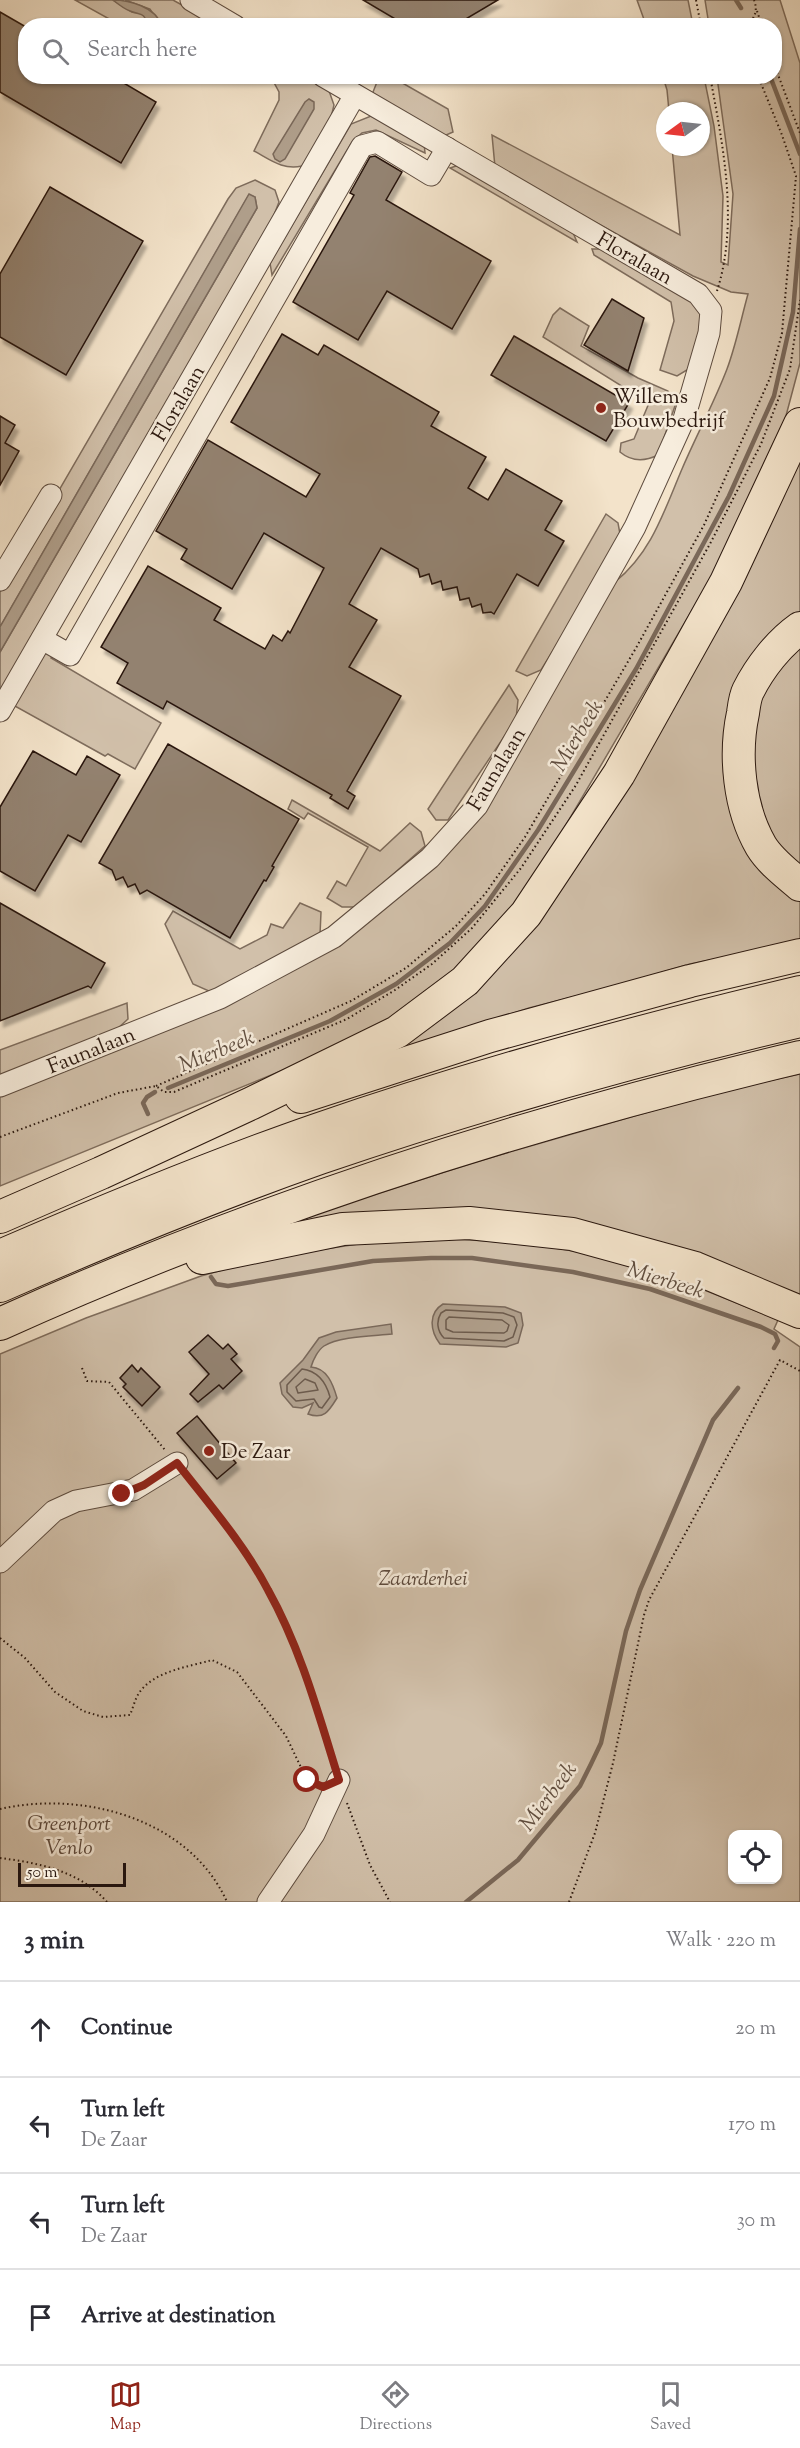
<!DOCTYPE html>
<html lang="en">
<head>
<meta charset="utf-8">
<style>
	:root { --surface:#fff; --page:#f2f2f3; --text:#2b2b33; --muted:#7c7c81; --line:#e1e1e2; --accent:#8f2418 }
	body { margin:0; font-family:"Sorts Mill Goudy",serif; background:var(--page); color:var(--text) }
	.controls { position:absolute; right:18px; bottom:18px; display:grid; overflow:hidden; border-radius:12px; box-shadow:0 2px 4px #0004 }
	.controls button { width:54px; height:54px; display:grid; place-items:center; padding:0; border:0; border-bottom:2px solid var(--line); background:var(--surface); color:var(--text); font:30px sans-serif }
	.compass { position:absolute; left:656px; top:102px; width:54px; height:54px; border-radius:50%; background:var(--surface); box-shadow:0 2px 4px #0004; rotate:255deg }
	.scale { position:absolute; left:18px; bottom:15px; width:108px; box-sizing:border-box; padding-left:6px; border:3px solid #2b180f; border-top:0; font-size:16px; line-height:21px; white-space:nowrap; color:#2b180f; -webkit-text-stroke:4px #f7eddd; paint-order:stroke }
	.stop { position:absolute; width:18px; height:18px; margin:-14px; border:4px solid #8f2418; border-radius:50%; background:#fff }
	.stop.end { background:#8f2418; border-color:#fff; box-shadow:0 2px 6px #0008 }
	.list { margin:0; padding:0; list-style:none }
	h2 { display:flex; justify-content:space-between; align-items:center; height:78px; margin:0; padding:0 24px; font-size:26px }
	h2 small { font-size:20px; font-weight:400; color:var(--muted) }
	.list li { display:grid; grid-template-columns:39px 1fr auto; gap:18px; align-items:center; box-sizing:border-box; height:96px; padding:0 24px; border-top:2px solid var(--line) }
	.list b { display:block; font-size:22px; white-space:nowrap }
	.list p { margin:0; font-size:20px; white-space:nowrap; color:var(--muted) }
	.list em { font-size:20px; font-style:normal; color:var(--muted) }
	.icon { flex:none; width:33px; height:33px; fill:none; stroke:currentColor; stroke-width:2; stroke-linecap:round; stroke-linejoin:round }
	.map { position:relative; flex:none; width:800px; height:1902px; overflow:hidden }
	.search { position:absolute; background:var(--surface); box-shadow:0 2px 4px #0004; left:18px; right:18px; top:18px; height:66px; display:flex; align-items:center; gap:15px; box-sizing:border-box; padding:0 21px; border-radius:24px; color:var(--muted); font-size:22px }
	.sheet { height:462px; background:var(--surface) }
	nav { display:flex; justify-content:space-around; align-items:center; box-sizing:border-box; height:84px; border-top:2px solid var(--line); background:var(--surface); font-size:16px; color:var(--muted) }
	nav a { display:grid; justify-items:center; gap:3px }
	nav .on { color:var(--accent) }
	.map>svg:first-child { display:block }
	.green { fill:#d1c0aa; stroke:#7e6c5c; stroke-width:1.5; fill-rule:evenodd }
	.water { fill:#af9e8a; stroke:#7a6859; stroke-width:1.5 }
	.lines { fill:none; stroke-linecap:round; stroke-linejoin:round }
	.shore { stroke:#6d5b4c; stroke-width:1.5 }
	.stream { stroke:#7a6859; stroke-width:4.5 }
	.building { fill:#938270; stroke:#2b180f; stroke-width:1.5; filter:url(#shadow) }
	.minor-casing { stroke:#5d4b3e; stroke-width:23 }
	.highway-casing { stroke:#2b180f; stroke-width:34 }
	.path { stroke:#2b180f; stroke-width:2; stroke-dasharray:1.5 3; stroke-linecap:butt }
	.minor { stroke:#f7eddd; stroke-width:21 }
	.highway { stroke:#f3e3ca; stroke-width:32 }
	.route { stroke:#8f2418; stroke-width:8 }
	.poi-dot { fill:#8f2418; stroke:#f7eddd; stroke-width:2 }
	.labels { text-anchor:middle; stroke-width:5; stroke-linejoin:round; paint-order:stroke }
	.street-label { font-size:21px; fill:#2b180f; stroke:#f7eddd }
	.poi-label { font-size:21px; fill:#2b180f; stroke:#f7eddd; text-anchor:start }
	.park-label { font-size:21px; font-style:italic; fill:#5d4a3e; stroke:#f7eddd }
	.water-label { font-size:22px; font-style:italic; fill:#604e40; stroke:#f7eddd }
</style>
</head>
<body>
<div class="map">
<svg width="800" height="1902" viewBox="0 0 800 1902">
	<defs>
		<filter id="shadow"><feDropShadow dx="3.5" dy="6" stdDeviation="1.5" flood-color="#0004"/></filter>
	</defs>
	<rect width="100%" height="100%" fill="#f3e3ca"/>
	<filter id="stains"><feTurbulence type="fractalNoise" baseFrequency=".00333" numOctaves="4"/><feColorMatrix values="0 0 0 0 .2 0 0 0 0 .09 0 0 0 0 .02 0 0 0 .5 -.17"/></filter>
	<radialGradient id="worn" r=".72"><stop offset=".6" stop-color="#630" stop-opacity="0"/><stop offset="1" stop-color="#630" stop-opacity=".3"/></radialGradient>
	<g class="green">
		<polygon points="75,0 113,0 132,12 141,13 145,17 148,25 120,25"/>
		<polygon points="125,0 173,0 218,25 190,25 185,22 183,25 160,25 150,9"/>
		<polygon points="637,0 688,0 693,25 646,25"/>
		<path d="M705 0H780L800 63V363L783 427 711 578 523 898 438 988 369 1035 0 1186V1094L245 992 422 874 615 582C652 552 664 511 682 469 696 436 714 403 727 369 736 345 741 319 748 294L731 292 693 276 495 167 492 135 680 235 672 147H701V111H669L667 90 663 77H704L714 126 723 196 721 262 728 265 733 194 717 77 774 76V26L709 25Z"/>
		<path d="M271 77H308L328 88 334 105 328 130 302 166C282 170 271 160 254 151L279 100V92Z"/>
		<polygon points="379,77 392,77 448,109 453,132 444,136 374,97 373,92"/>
		<polygon points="371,116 424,142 425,153 376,130 362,133 352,142 272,275 270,263 351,124"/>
		<polygon points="459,165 571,228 577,242 450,168"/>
		<polygon points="255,180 275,190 279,202 272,220 0,696 0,652 257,208 255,197 249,195 0,627 0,592 228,199 236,188"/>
		<polygon points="592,249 609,249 696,301 703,318 692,367 677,376 660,370 674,321 671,302 594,255"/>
		<path d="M560 308 589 326 581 346 638 378 668 391 676 403 658 455C644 462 632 462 620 452L621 443 634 439 649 403 543 337 553 315Z"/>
		<polygon points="800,445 800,615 724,757 800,893 800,942 690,964 612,987 529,1008 380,1057 471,991"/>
		<polygon points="606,514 618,523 620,534 616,550 541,670 527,676 516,671"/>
		<polygon points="800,642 800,870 770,834 747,761 760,691"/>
		<polygon points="44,653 54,653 51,658 161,723 135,769 108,754 105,756 13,705"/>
		<polygon points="509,685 518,700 516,719 448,820 436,820 428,809"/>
		<polygon points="292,800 380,851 410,823 421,832 425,846 356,907 342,907 327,898 337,881 346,886 368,847 308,813 304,819 288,809"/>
		<polygon points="300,903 321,912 320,935 211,992 193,984 165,924 173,911 240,949 267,935 271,924 283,928"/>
		<polygon points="127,1003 128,1019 116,1030 0,1076 0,1050"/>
		<polygon points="800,1074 800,1302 537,1218 227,1247 326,1210 472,1163 721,1091"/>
		<path d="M398 1238C470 1238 545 1242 615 1260 671 1275 725 1298 778 1320L774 1329 800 1347V1902H0V1354L86 1318 201 1276 265 1258ZM732 1834H778V1880H732Z"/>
	</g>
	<g class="water">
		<path d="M113 0C129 0 156 7 161 25H148C143 11 142 16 130 11 124 9 118 4 113 0Z"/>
		<polygon points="309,99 314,102 314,109 285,159 280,162 275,159 273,154 305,102"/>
		<polygon points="249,194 255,197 257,208 0,652 0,627"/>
		<path d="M443 1304 505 1307 521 1313 523 1325 518 1343 506 1347 440 1344C430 1331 428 1313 443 1304Z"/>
		<path d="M391 1324 392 1334C374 1336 339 1336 324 1346 318 1350 313 1360 311 1367 327 1368 333 1384 337 1398 329 1411 324 1420 308 1414L313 1403 302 1408 293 1407 282 1394 280 1383 303 1360 319 1338 336 1332Z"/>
	</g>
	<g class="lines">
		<g class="shore">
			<path d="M446 1310 503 1313 514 1317 517 1325 513 1337 504 1341 444 1338C437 1331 436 1321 441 1313Z"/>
			<polygon points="449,1317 502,1320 509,1325 507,1331 504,1333 453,1332 446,1329 446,1320"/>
			<path d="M302 1369C317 1371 326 1382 330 1397L322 1408 319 1407 314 1399 296 1401 287 1392V1385Z"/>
			<polygon points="305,1379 315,1383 318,1390 298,1393 296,1387"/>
		</g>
		<g class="stream">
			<polyline points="736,0 741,8"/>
			<polyline points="770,76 800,154"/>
			<polyline points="168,1088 330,1021 396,984 450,943 485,906 538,830 636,669 729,496 774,396 793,312 800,229"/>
			<polyline points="148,1114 143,1103 147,1097 155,1092"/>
			<polyline points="211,1277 216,1284 228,1286 373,1261 431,1258 472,1258 573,1272 650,1289 761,1327 775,1334 778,1341 774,1348"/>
			<polyline points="466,1902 518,1860 580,1786 591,1764 601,1743 626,1631 640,1590 713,1420 738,1388"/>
		</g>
	</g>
	<g class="building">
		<polygon points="363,0 498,0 454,26 407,26"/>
		<polygon points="0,12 26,27 26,76 112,76 156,102 121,163 0,92"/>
		<polygon points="375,156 402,172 386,200 491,261 452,329 387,291 358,340 293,302 354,195 350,193 370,157"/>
		<polygon points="50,187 143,241 66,375 0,337 0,274"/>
		<polygon points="612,299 644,318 628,371 584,345"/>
		<polygon points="282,334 318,355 324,345 439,412 431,426 486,457 468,488 488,500 506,469 562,501 545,530 564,541 538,586 517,574 494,614 491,612 483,613 481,604 472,607 469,598 460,600 457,587 443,590 441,581 432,584 429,574 420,577 418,569 381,548 349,604 377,620 349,667 401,696 347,791 355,796 348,809 330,798 332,795 167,701 163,709 117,683 128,663 101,647 148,566 221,608 214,620 265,649 273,635 282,641 288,631 290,633 324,568 264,533 232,589 181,559 187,549 156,531 208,440 306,497 320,474 231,422"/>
		<polygon points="514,336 629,403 606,441 491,375"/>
		<polygon points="0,416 15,425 5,443 19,451 0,485"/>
		<polygon points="168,744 299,819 272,866 274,867 266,881 264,880 230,938 147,890 140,894 135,884 128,887 123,877 116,880 112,870 99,863"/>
		<polygon points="33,751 76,775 87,756 120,775 81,842 68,835 35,891 0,871 0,807"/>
		<polygon points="0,903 105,963 91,988 88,986 0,1021"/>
		<polygon points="208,1335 223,1349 228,1344 237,1354 231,1359 242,1371 223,1389 219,1385 198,1402 190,1394 209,1374 189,1352"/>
		<polygon points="132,1365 138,1372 141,1368 160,1387 142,1406 123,1387 126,1384 120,1378"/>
		<polygon points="197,1416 236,1463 217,1479 177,1433"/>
	</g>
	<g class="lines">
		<defs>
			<g id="minor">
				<polyline points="191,0 235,26"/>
				<polyline points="0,580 51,495"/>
				<polyline points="42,639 70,655 362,146 377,142 431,175 447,148"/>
				<polyline points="0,711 355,95"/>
				<polyline points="0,1086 220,998 334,937 430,858 477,806 635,527 684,419 709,333 711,311 698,294 323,76"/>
				<polyline points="0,1562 54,1511 76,1501 133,1490 177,1463"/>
				<polyline points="268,1902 314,1834 339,1780"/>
			</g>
			<g id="highway">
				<path d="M800 628C779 643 760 667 748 691 745 697 744 706 743 713 734 755 739 808 761 846 770 861 787 874 800 885"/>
				<polyline points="301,1097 490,1036 690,981 800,955"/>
				<polyline points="0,1217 101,1173 252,1103 397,1032 465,981 526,914 619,774 726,582 800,424"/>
				<path d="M0 1256C104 1211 209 1167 316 1130 475 1075 637 1031 800 992"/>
				<polyline points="202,1258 343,1229 469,1223 572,1234 695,1268 800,1312"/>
				<path d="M0 1286C105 1240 212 1196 320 1158 478 1104 638 1059 800 1021"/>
				<path d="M0 1324C256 1208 526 1122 800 1057"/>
			</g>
		</defs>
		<use href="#minor" class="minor-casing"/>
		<use href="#highway" class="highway-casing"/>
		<g class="path">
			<polyline points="696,0 701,26"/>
			<polyline points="757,11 762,26"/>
			<path d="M748 26C755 16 758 11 754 0"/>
			<polyline points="774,64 800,133"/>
			<path d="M710 76C723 146 739 222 717 291"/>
			<polyline points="156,1086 351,1001 406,968 456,926 485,894 525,837 636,648 704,525 770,378 782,333 796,176 782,135 758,76"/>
			<polyline points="0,1137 118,1093 156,1086 164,1092 174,1092 347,1019 395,990 432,964 472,928 521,868 576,785 711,542 761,444 790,369 800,300"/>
			<polyline points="82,1368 87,1381 109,1382 165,1450"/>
			<path d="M188 1477C216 1513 245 1549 268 1588 298 1643 315 1704 334 1763"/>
			<path d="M0 1638 25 1658 55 1692 83 1711 103 1717 130 1715C133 1708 135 1699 139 1693 154 1671 188 1667 212 1660L237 1672 286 1736 307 1780 317 1784"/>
			<polyline points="347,1803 370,1865 390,1902"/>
			<path d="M0 1809C83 1790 190 1819 227 1902"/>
			<path d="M0 1858C39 1863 80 1871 107 1902"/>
			<polyline points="569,1902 595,1833 613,1763 644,1615 649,1600 780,1360 800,1371"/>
		</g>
		<use href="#minor" class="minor"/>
		<use href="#highway" class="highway"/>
	</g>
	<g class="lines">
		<path class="route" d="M122 1494 144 1485 177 1463C209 1504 244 1544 268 1590 301 1649 319 1716 339 1780L323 1787 307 1780"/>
	</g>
	<g class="poi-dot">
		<circle cx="601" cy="408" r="6"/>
		<circle cx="209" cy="1451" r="6"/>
	</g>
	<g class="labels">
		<g class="street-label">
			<text transform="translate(635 258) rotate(30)" y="7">Floralaan</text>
			<text transform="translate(178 403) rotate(-60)" y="7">Floralaan</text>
			<text transform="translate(496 769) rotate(-59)" y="7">Faunalaan</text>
			<text transform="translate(91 1050) rotate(-22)" y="7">Faunalaan</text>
		</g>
		<g class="poi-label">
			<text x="613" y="403">Willems<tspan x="613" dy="24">Bouwbedrijf</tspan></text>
			<text x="221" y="1458">De Zaar</text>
		</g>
		<g class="park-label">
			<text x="423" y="1585">Zaarderhei</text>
			<text x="69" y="1830">Greenport<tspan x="69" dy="24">Venlo</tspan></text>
		</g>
		<g class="water-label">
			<text transform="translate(576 735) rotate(-59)" y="8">Mierbeek</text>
			<text transform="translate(216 1050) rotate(-22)" y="8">Mierbeek</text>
			<text transform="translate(666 1279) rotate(17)" y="8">Mierbeek</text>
			<text transform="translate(547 1796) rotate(-53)" y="8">Mierbeek</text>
		</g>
	</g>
	<rect width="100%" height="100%" filter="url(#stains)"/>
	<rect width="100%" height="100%" fill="url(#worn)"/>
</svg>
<div class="controls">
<button><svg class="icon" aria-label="locate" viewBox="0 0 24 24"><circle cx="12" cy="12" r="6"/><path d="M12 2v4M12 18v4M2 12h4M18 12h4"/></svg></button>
</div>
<svg class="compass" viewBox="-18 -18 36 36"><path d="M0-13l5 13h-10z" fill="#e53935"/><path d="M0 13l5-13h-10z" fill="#7c7c81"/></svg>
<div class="scale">50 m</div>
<div class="stop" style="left:307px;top:1780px"></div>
<div class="stop end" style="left:122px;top:1494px"></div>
<div class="search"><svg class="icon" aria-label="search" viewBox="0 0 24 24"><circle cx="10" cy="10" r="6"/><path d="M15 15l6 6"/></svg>Search here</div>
</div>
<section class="sheet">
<h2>3 min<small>Walk · 220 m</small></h2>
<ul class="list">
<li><svg class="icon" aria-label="ahead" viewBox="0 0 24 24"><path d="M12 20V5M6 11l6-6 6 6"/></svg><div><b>Continue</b></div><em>20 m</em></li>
<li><svg class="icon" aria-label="left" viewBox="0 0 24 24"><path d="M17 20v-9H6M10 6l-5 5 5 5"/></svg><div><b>Turn left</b><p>De Zaar</p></div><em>170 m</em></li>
<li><svg class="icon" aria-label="left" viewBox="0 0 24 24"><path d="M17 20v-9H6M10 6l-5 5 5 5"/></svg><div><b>Turn left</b><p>De Zaar</p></div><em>30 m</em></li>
<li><svg class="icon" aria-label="arrive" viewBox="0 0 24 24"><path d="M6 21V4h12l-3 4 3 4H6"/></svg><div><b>Arrive at destination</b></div></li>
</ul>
</section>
<nav>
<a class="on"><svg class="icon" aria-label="map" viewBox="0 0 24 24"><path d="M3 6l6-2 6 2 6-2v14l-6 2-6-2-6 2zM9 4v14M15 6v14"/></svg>Map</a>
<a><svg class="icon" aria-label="directions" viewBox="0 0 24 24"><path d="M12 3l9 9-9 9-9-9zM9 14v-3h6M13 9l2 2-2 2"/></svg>Directions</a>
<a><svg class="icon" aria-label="saved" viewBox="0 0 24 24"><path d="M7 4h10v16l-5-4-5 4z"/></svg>Saved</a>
</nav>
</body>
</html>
